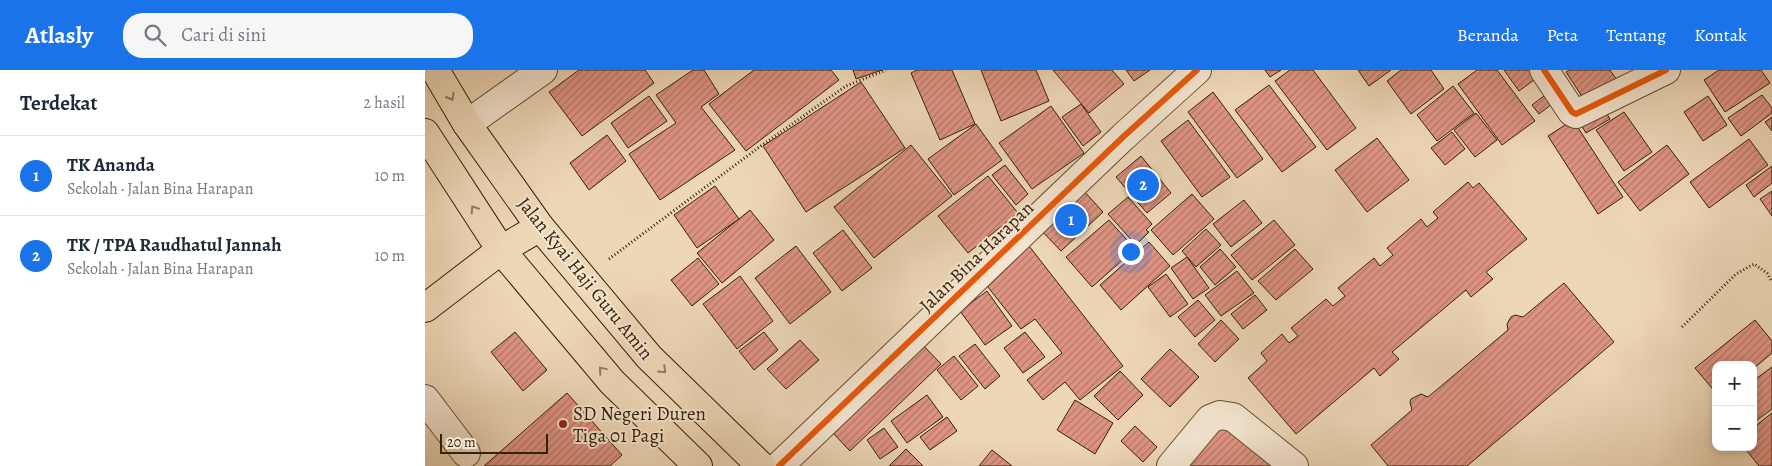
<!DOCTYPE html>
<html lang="id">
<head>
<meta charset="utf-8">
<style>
	:root { --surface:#fff; --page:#f6f6f7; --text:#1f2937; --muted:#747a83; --line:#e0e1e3; --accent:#1a73e8 }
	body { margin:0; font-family:Alegreya,serif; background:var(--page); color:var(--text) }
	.controls { position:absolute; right:15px; bottom:15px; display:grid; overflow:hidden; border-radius:10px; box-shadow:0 2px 8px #0003 }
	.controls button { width:45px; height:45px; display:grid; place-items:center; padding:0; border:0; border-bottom:1px solid var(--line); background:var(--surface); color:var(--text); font:25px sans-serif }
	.scale { position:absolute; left:15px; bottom:12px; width:108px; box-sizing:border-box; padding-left:5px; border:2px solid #362207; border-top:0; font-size:14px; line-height:18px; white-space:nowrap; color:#362207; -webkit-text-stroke:4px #f4e5d0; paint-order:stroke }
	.you { position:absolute; left:705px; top:181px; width:18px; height:18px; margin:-12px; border:4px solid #fff; border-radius:50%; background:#1a73e8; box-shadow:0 0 0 8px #1a73e833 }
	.badge { display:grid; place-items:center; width:32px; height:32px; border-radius:50%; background:var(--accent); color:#fff; font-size:16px; font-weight:700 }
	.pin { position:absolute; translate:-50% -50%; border:2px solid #fff; box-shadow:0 1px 5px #0006 }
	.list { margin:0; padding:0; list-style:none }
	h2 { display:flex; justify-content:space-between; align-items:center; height:65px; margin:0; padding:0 20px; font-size:21px }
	h2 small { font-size:16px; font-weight:400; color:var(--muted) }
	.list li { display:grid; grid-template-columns:32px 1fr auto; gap:15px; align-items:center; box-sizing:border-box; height:80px; padding:0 20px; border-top:1px solid var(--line) }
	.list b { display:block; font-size:19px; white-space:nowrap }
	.list p { margin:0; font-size:16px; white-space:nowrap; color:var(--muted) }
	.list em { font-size:16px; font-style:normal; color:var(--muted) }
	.icon { flex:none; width:28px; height:28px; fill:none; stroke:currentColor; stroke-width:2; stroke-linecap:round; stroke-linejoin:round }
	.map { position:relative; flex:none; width:1347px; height:396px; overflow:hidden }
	header { display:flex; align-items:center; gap:30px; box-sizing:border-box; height:70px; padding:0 25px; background:var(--accent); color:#fff }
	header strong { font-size:24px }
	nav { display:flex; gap:28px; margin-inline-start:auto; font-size:18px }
	.search { width:350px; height:45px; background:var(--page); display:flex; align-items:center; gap:12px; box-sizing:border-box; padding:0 18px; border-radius:20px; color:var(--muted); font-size:19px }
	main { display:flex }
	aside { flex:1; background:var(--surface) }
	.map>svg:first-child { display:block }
	.building { fill:url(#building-hatch); stroke:#362207 }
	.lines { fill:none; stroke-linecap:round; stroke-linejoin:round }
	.minor-casing { stroke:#644f33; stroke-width:30 }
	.major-casing { stroke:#362207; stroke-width:30 }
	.path { stroke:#362207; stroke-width:3; stroke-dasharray:1 2.5; stroke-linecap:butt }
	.minor { stroke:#f4e5d0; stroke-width:28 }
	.major { stroke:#eed7b7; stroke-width:28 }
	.cycleway-casing { stroke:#f4e5d0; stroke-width:9 }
	.cycleway { stroke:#e8590c; stroke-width:6 }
	.oneway { stroke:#927c5f }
	.poi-dot { fill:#8f2418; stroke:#f4e5d0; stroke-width:2 }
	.labels { text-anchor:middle; stroke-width:4; stroke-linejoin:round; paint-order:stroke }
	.street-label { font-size:19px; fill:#362207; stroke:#f4e5d0 }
	.poi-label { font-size:19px; fill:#362207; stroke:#f4e5d0; text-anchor:start }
</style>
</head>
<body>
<header>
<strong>Atlasly</strong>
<div class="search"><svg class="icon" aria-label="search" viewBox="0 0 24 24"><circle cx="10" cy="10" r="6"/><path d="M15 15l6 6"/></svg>Cari di sini</div>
<nav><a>Beranda</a><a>Peta</a><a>Tentang</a><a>Kontak</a></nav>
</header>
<main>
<aside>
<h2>Terdekat<small>2 hasil</small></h2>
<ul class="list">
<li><span class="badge">1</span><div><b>TK Ananda</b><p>Sekolah · Jalan Bina Harapan</p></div><em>10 m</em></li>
<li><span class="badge">2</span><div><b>TK / TPA Raudhatul Jannah</b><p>Sekolah · Jalan Bina Harapan</p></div><em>10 m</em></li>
</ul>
</aside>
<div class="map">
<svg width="1347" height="396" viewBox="0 0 1347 396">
	<defs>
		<pattern id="building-hatch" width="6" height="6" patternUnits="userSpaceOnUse" patternTransform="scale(1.25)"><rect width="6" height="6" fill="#df9483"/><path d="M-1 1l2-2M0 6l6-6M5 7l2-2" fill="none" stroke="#b67869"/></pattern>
	</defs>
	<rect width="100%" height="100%" fill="#eed7b7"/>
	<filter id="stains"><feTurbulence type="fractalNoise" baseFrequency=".004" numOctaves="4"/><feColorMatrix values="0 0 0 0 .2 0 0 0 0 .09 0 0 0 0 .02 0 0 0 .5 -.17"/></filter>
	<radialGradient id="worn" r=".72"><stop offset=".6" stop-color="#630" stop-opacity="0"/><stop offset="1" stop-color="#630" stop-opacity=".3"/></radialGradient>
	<g class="building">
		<polygon points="154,0 220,0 229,13 157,66 124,22"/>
		<polygon points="268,0 279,0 294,24 276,37 310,80 235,130 204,84 251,53 231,25"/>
		<polygon points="329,0 406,0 414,10 321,81 284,34"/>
		<polygon points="428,0 457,0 431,9"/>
		<polygon points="492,0 527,0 550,54 515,70 486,3"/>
		<polygon points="556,0 611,0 624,31 576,51"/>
		<polygon points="628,0 687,0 699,14 664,43"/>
		<polygon points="701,0 725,0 709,11"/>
		<polygon points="840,0 856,0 845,7"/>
		<polygon points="865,0 888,0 931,58 902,80 850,11"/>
		<polygon points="933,0 966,0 944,16"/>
		<polygon points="976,0 1006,0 1019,19 986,44 962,11"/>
		<polygon points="1052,0 1072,0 1110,51 1077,75 1033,14"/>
		<polygon points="1079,0 1113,0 1117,4 1094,21"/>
		<polygon points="1144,0 1185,0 1194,13 1162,34 1141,2"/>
		<polygon points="1294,0 1336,0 1345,13 1300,42 1279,10"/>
		<polygon points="436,12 480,78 381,142 338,76"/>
		<polygon points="844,15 891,77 857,102 810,40"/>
		<polygon points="1028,16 1049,43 1012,71 992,45"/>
		<polygon points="788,22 838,89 812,108 763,42"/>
		<polygon points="1124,22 1131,31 1114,44 1107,35"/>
		<polygon points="1337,25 1347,38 1347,43 1316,66 1303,48"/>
		<polygon points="224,26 242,51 203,78 186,53"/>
		<polygon points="1283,26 1302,55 1278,71 1259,42"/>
		<polygon points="656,34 676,62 658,76 637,47"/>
		<polygon points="626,36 659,83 607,119 574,73"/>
		<polygon points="1177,36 1185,49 1161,63 1153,50"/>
		<polygon points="1199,42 1227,82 1199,101 1171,60"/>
		<polygon points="1051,43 1072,70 1050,87 1029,60"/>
		<polygon points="1347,47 1347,61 1340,52"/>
		<polygon points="763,50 805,107 777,127 736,71"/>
		<polygon points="1148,50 1198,127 1173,144 1123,66"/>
		<polygon points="551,54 577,90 529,125 503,89"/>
		<polygon points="1027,62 1040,79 1020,95 1006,78"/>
		<polygon points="182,65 201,91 164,120 145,93"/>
		<polygon points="952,68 984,110 942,142 910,100"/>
		<polygon points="1324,69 1343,95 1284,138 1265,112"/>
		<polygon points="486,75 527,126 449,188 409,137"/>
		<polygon points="1242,75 1264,104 1215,141 1193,112"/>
		<polygon points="716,86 746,123 722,143 691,107"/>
		<polygon points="580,95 603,124 591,135 567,105"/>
		<polygon points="1347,96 1347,113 1329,127 1321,115"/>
		<polygon points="563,106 593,143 543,183 513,146"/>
		<polygon points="1043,112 1048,118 1054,113 1102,169 1061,202 1068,209 1046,227 1041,220 967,282 974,289 955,306 949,298 871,364 823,308 842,291 836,283 857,264 864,273 873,266 866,258 901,229 908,236 920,226 913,218 949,188 955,196 968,185 962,178 996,149 1002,157 1013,148 1008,142"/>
		<polygon points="290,116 314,149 272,178 249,145"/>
		<polygon points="657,119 678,142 636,181 614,158"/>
		<polygon points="1347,121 1347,146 1335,129"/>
		<polygon points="767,124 789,149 748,185 726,160"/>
		<polygon points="703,127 727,154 721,160 724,162 711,175 683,144"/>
		<polygon points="819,130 837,153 806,177 788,154"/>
		<polygon points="325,140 349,170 297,213 272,183"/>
		<polygon points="684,150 710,179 667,217 641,187"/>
		<polygon points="849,150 870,175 827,210 806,185"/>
		<polygon points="781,159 796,175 771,197 757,181"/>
		<polygon points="418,160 447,198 417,221 388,183"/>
		<polygon points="724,172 745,196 696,240 675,215"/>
		<polygon points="371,176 406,222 365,254 330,208"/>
		<polygon points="604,176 698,296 655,330 640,312 618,330 602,310 637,283 610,249 596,259 559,212"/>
		<polygon points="795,179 811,197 790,215 775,197"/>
		<polygon points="870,179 888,199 851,230 833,211"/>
		<polygon points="762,187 784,218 768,229 746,198"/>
		<polygon points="273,188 294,214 267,236 246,210"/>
		<polygon points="812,201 829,223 796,246 780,225"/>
		<polygon points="741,204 763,234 745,247 723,217"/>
		<polygon points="315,206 348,251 312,279 278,234"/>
		<polygon points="1139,213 1189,272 1042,396 963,396 946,375 987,340 985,332 986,329 996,324 1003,327 1083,260 1082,254 1086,247 1090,245 1098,247"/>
		<polygon points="562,221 587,256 560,275 535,241"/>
		<polygon points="830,225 842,240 818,259 806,244"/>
		<polygon points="773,230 790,250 770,267 753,247"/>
		<polygon points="796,250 814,269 790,292 773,274"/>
		<polygon points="1330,250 1347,271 1347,283 1328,299 1328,295 1291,295 1291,323 1270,298"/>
		<polygon points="90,262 122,300 98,321 66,282"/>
		<polygon points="339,262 353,280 329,300 314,281"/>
		<polygon points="600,262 620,287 598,303 579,278"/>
		<polygon points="375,270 394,290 361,319 342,299"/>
		<polygon points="496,273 516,294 425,381 406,361"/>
		<polygon points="550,274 575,306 560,319 534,286"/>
		<polygon points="745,279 774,307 745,337 716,309"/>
		<polygon points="529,286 553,316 536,330 512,300"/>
		<polygon points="1347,297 1347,339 1328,353 1328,311"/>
		<polygon points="695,301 718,325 693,350 669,326"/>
		<polygon points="142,323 197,385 185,396 59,396"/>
		<polygon points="502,325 518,347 482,373 466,351"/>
		<polygon points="650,330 688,353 670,384 632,360"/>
		<polygon points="1347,343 1347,396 1334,396 1319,377 1328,377 1328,358"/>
		<polygon points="522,347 532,361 505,380 495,367"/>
		<polygon points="795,349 854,396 757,396"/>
		<polygon points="710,356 732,377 718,392 696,371"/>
		<polygon points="459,358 473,377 455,389 442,370"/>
		<polygon points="481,379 498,396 464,396"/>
		<polygon points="567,380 587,396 554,396"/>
	</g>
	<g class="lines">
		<defs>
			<g id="minor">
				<polyline points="1119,0 1147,42 1151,44 1241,0"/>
				<polyline points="42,54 118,0"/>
				<polyline points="0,329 41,383"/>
				<polyline points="354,396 698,67 772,0"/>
				<polyline points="746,396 785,349 795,345 808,347 869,396"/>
			</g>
			<g id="major">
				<polyline points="10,0 42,54 115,157 224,287 336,396"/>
				<polyline points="0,63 76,180 187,312 273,396"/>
				<polyline points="0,238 76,180 115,157"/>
			</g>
		</defs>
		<use href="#minor" class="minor-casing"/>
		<use href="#major" class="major-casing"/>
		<g class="path">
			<polyline points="184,189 333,78 421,16 461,0"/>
			<polyline points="1257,257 1311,204 1329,194 1342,203 1347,212"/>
		</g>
		<use href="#minor" class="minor"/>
		<use href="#major" class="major"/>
		<defs>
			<g id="cycleway">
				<polyline points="1119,0 1147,42 1151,44 1241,0"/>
				<polyline points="354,396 698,67 772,0"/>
			</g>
		</defs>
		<use href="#cycleway" class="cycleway-casing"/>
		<use href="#cycleway" class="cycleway"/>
	</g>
	<defs><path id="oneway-chevron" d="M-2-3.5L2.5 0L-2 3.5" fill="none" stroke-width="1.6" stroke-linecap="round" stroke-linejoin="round" transform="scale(1.25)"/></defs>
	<g class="oneway">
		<use href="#oneway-chevron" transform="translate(26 27) rotate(60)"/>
		<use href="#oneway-chevron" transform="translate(49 139) rotate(-123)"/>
		<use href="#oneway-chevron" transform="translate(177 300) rotate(-130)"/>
		<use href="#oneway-chevron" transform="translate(238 300) rotate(44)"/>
	</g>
	<circle class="poi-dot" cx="138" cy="354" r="5"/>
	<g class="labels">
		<g class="street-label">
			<text transform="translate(551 186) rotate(-44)" y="7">Jalan Bina Harapan</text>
			<text transform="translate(161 208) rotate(51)" y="7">Jalan Kyai Haji Guru Amin</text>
		</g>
		<g class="poi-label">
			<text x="148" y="350">SD Negeri Duren<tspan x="148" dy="22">Tiga 01 Pagi</tspan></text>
		</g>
	</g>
	<rect width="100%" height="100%" filter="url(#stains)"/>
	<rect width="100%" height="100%" fill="url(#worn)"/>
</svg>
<div class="controls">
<button>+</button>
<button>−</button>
</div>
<div class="scale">20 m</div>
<div class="you"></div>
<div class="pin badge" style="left:646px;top:150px">1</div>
<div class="pin badge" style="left:718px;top:115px">2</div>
</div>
</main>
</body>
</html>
